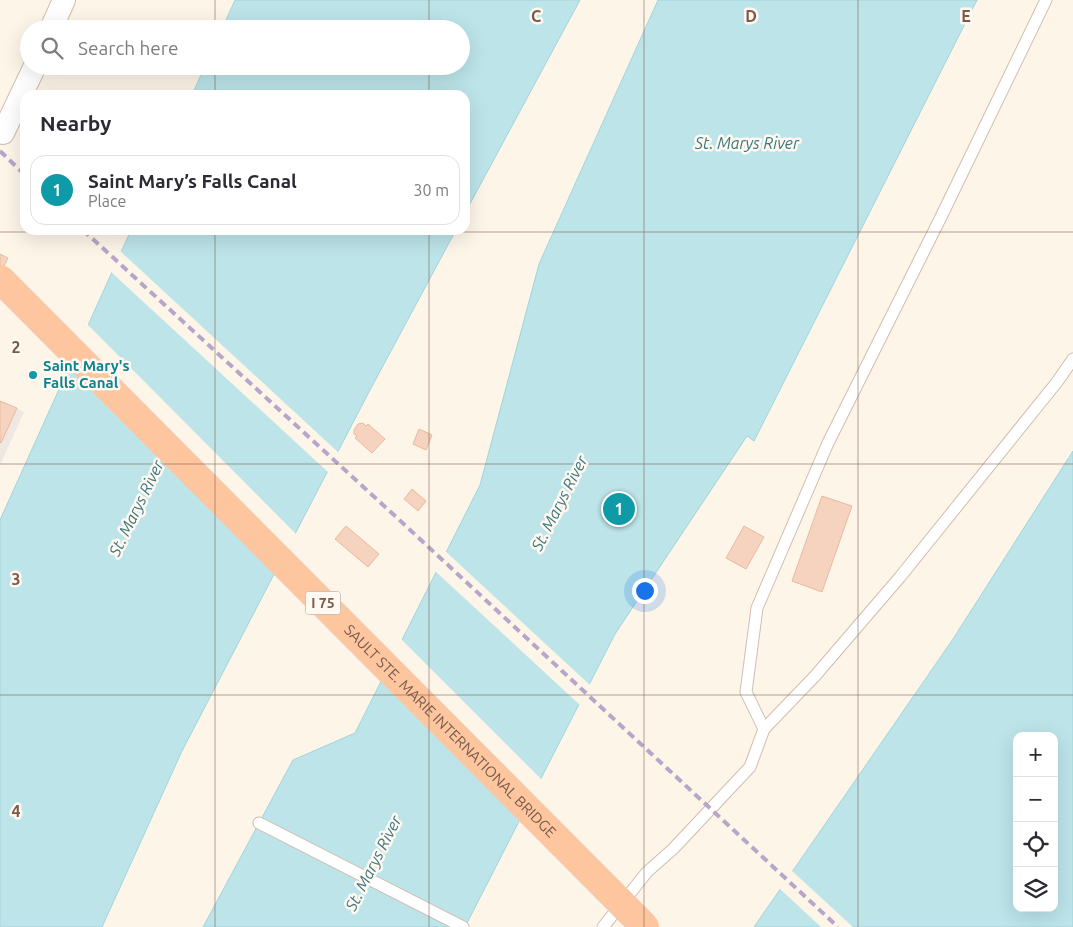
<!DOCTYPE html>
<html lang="en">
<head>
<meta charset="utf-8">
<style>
	:root { --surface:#fff; --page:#f7f7f7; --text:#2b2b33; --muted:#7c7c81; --line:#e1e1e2; --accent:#2563eb }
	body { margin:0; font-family:Ubuntu,sans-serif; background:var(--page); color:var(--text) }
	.controls { position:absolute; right:15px; bottom:15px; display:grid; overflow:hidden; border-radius:10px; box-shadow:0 5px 20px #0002 }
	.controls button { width:45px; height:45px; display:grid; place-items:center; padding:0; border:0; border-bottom:1px solid var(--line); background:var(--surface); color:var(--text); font:25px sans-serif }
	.you { position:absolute; left:644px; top:590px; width:18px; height:18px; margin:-12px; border:4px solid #fff; border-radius:50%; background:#1a73e8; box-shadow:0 0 0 8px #1a73e833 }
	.badge { display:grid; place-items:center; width:32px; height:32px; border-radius:50%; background:var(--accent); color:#fff; font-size:16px; font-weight:700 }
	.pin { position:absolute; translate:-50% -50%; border:2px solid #fff; box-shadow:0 1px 5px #0006 }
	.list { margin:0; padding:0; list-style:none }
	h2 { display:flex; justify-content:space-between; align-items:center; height:65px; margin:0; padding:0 20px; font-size:21px }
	h2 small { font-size:16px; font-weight:400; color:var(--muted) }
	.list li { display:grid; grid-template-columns:32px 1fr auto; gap:15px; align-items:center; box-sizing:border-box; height:70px; margin:0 10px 10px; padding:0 10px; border:1px solid var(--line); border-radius:15px }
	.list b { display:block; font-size:19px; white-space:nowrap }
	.list p { margin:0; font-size:16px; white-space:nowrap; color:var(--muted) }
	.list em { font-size:16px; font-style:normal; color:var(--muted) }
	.icon { flex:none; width:28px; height:28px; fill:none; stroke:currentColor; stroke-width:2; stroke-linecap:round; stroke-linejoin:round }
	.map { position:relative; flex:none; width:1073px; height:927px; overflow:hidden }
	.search { position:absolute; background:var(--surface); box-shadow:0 5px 20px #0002; left:20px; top:20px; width:450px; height:55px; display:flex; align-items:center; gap:12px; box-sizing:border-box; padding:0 18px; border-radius:28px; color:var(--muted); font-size:19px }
	.panel { position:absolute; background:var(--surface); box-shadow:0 5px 20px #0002; left:20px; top:90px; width:450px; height:145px; border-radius:15px }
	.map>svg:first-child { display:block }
	.industrial { fill:#efe8e2 }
	.water { fill:#bce4e9; stroke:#a1d4dc; fill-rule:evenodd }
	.pier { fill:#fef5e9 }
	.building { fill:#f5d3bf; stroke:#e9b99e }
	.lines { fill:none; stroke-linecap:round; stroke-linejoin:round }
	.service-casing { stroke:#d2bcad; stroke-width:13 }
	.minor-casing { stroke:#d2bcad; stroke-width:24 }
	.service { stroke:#fff; stroke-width:11 }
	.minor { stroke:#fff; stroke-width:22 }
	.rail { stroke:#b8a5ca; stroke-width:4; stroke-dasharray:8 5; stroke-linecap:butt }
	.trunk-bridge-casing { stroke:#ddd4d0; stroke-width:29; stroke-linecap:butt }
	.trunk-bridge { stroke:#fdc69e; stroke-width:28 }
	.grid { fill:none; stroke:#7b5a4a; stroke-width:1; stroke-opacity:0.55 }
	.culture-dot { fill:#0f9aa8; stroke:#fff9f1; stroke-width:2 }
	.labels { text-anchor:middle; stroke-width:5; stroke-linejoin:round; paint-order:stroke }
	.shield { fill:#fff9f1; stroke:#a38a7c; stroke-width:1 }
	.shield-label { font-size:14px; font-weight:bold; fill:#7b5a4a }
	.culture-label { font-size:15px; font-weight:bold; fill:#0d838f; stroke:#fff9f1; text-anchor:start }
	.street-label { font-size:15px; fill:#7b5a4a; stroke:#fff9f1 }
	.water-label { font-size:16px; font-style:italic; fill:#3c7781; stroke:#fff9f1 }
	.grid-label { font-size:16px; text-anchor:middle; font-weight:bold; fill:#7b5a4a; stroke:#fff9f1; stroke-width:5; stroke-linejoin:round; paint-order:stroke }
</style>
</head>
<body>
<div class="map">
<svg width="1073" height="927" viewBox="0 0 1073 927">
	<rect width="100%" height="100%" fill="#fef5e9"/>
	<polygon class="industrial" points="0,401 24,412 0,465"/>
	<g class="water">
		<polygon points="235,0 580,0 465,213 465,95 192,95 205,66 461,66 461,29 222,29"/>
		<polygon points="658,0 977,0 754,441 747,436 615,634 465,927 203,927 293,760 355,733 480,485 539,264"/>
		<polygon points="131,230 456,230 370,390 182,751 102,927 0,927 0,520"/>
		<path d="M1073 451V927H754L953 639ZM1017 736H1054V908H1017Z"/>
	</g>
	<g class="pier">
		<polygon points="119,250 339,453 329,473 110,271"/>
		<polygon points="86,323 297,535 279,570 68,362"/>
		<polygon points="444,550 591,686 581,706 434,570"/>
		<polygon points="400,638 543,781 525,815 383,673"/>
		<polygon points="791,870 853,927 821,927 779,888"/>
	</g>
	<g class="building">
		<polygon points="0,254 8,258 0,274"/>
		<polygon points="0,401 17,408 1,443 0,442"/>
		<polygon points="363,423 366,426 368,424 385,439 372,453 355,438 357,436 354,434 354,430 358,424"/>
		<polygon points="419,429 432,435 426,450 413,444"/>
		<polygon points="412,489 426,501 418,511 404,499"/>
		<polygon points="822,496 852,506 822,592 792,581"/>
		<polygon points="346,526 379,554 368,567 335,539"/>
		<polygon points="744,526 764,537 746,569 726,558"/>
	</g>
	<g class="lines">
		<defs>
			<g id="service">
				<polyline points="764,729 746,692 757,608 828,443 941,217 1046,0"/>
				<polyline points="259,823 463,927"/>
				<polyline points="603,927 647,872 673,849 750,767 764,729 815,676 900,577 1057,382 1073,359"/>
			</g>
			<g id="minor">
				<polyline points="51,29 64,0"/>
				<polyline points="3,133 35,66"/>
			</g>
		</defs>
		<use href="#service" class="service-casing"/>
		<use href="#minor" class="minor-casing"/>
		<use href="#service" class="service"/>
		<use href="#minor" class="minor"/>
		<g class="rail">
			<polyline points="0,151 25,175"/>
			<polyline points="83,230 394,515 838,927"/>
		</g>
		<defs>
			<g id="trunk-bridge">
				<path id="s1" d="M0 279 645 927"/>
			</g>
		</defs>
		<use href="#trunk-bridge" class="trunk-bridge-casing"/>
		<use href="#trunk-bridge" class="trunk-bridge"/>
	</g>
	<path class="grid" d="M215 0V29M429 0V29M644 0V927M858 0V927M215 66V95M429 66V95M215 230V927M429 230V927M0 232H1073M0 464H1073M0 695H1073"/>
	<circle class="culture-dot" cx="33" cy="375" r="5"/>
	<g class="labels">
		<rect class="shield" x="305.5" y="591.5" width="35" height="23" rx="4"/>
		<g class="shield-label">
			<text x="323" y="608">I 75</text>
		</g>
		<g class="culture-label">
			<text x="43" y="371">Saint Mary's<tspan x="43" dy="17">Falls Canal</tspan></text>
		</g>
		<g class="street-label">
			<text dy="5" stroke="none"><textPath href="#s1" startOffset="638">SAULT STE. MARIE INTERNATIONAL BRIDGE</textPath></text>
		</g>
		<g class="water-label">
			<text x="747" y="149">St. Marys River</text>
			<text transform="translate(559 503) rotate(-63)" y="6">St. Marys River</text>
			<text transform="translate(136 508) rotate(-64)" y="6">St. Marys River</text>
			<text transform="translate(373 863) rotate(-63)" y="6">St. Marys River</text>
		</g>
	</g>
	<g class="grid-label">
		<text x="536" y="22">C</text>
		<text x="751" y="22">D</text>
		<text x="966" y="22">E</text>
		<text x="16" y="353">2</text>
		<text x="16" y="585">3</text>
		<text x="16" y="817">4</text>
	</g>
</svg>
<div class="controls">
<button>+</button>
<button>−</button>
<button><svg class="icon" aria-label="locate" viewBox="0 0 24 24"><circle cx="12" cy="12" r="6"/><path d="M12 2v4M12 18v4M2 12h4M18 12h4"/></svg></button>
<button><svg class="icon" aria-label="layers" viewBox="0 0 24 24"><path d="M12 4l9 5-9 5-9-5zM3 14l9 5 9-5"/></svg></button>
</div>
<div class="you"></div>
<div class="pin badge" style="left:619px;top:509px;background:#0f9aa8">1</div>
<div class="search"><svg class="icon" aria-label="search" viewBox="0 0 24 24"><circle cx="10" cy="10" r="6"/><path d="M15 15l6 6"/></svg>Search here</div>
<section class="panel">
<h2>Nearby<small></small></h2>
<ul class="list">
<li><span class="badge" style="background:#0f9aa8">1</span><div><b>Saint Mary’s Falls Canal</b><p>Place</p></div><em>30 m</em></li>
</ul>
</section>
</div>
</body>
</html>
